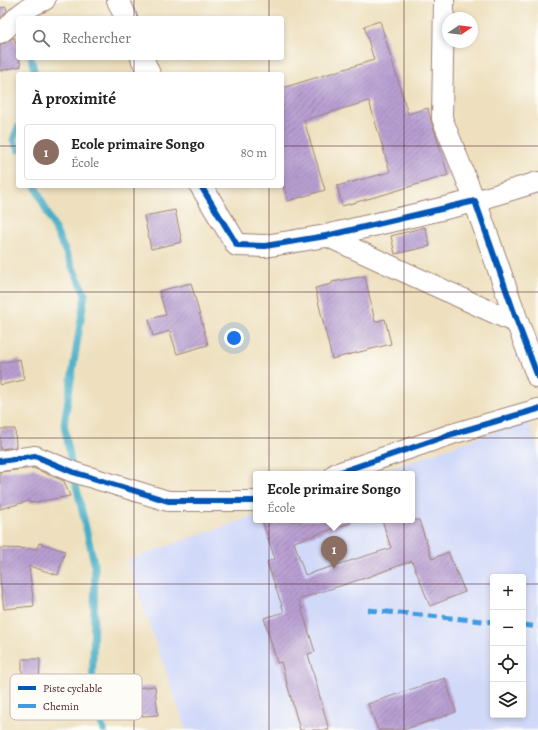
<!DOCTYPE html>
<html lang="fr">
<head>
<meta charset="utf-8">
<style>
	:root { --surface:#fff; --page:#f6f6f6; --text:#222; --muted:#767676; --line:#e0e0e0; --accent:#1f6fb2 }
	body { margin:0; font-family:Alegreya,serif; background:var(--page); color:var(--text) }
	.controls { position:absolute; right:12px; bottom:12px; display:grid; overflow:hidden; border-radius:4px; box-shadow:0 2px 6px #0003 }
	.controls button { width:36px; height:36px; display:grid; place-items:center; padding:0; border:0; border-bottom:1px solid var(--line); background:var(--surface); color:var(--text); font:20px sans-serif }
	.compass { position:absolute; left:442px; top:12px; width:36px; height:36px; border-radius:50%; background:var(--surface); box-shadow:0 2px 6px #0003; rotate:77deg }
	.you { position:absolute; left:234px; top:338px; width:14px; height:14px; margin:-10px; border:3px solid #fff; border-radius:50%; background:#1a73e8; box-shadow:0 0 0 6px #1a73e833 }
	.badge { display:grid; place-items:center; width:26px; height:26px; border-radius:50%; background:var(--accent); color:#fff; font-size:13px; font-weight:700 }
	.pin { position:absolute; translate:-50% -33px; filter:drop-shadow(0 1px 2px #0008) }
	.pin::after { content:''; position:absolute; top:21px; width:14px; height:12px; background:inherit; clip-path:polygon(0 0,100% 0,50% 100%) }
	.popup { position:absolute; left:253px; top:471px; width:162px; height:52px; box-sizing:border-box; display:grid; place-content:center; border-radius:4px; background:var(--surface); filter:drop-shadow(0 1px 3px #0005); font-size:13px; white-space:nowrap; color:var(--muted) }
	.popup b { font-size:15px; color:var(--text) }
	.popup::after { content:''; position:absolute; left:50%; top:100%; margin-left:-8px; border:8px solid transparent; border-top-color:var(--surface) }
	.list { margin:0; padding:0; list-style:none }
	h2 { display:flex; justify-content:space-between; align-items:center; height:52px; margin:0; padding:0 16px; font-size:17px }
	h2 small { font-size:13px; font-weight:400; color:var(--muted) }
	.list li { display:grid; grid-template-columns:26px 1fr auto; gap:12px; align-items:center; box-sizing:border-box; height:56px; margin:0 8px 8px; padding:0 8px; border:1px solid var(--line); border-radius:4px }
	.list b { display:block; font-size:15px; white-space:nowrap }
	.list p { margin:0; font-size:13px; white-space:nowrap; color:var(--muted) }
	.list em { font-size:13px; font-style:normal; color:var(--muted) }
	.icon { flex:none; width:22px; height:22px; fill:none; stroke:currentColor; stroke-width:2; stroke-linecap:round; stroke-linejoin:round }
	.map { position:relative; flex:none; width:538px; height:730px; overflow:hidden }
	.search { position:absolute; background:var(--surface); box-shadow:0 2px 6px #0003; left:16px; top:16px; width:268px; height:44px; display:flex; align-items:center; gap:10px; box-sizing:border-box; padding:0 14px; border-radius:4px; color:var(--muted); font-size:15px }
	.panel { position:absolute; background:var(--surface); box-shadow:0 2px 6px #0003; left:16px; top:72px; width:268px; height:116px; border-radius:4px }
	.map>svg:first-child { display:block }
	.built { fill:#d1d9f9; fill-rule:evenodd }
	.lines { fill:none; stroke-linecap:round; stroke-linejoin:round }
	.stream { stroke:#47aec6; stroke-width:7 }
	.building { fill:url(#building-hatch) }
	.minor-casing { stroke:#9c8074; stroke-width:22 }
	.tertiary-casing { stroke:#9c8074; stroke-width:24 }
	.minor { stroke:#fff; stroke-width:20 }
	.tertiary { stroke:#fff; stroke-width:22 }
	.quiet { stroke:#409be1; stroke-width:5; stroke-dasharray:10 5; stroke-linecap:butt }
	.cycleway-casing { stroke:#fdfcf7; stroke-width:8 }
	.cycleway { stroke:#0057b8; stroke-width:6 }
	.grid { fill:none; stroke:#4a1f2b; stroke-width:1; stroke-opacity:0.55 }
	.key { fill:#fdfcf7; stroke:#c7baba; stroke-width:1 }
	.key-label { font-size:11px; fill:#4a1f2b }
</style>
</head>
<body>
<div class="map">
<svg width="538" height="730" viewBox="0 0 538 730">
	<defs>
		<pattern id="building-hatch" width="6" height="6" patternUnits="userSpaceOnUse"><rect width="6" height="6" fill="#b89fd2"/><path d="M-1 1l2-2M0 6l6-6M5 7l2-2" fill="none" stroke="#9881ab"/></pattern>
	</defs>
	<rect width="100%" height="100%" fill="#fdfcf7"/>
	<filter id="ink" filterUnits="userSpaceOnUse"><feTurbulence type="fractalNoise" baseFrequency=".025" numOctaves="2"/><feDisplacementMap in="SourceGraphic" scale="8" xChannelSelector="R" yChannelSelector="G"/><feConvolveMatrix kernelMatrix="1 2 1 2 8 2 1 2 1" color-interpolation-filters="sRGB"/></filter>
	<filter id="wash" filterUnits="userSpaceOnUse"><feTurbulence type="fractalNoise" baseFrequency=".012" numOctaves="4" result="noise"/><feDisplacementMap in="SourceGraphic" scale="16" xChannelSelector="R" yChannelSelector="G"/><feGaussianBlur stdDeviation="0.9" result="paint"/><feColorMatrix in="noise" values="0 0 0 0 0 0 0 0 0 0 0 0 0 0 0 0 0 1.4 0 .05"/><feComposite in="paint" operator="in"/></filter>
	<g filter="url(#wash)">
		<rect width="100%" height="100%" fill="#eee0be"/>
		<path class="built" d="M528 420 538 450V730H186L127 560 256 515V520H412V474H374ZM493 577H523V715H493Z"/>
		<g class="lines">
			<g class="stream">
				<polyline points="31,58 35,74"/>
				<polyline points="18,127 13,140 18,150"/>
				<polyline points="35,186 85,294 64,424 73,472 95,567 92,702 104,730"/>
			</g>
		</g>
		<g id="blocks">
			<g class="building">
				<polygon points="6,7 7,11 0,19 0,8"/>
				<polygon points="380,21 408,114 428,108 431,122 435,132 448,175 389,193 342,206 337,186 390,172 369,101 304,120 325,190 288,201 282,180 282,88 374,60 364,26"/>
				<polygon points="14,37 18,53 18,58 19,58 21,66 0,71 0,44 6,43"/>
				<polygon points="175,210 182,242 151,249 144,216"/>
				<polygon points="425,227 430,246 395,254 391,236"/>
				<polygon points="365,276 375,322 385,319 391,344 332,359 315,288 332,284 332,282"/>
				<polygon points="191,283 208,345 177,354 170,331 153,336 149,319 166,315 159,291"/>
				<polygon points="20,359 24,380 0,385 0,363"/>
				<polygon points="0,429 15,429 16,447 0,449"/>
				<polygon points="33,468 64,481 70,496 30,503 29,501 0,509 0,472"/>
				<polygon points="262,520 350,520 350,523 294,542 305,575 391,548 382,520 419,520 432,559 448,552 465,592 430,606 412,561 365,578 311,595 299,600 315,652 308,654 329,730 300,730 281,662 277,663 264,618 284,612 267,562 275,559"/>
				<polygon points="39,543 65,551 58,575 29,566 34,606 4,609 0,579 0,548 37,549"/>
				<polygon points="22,659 40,659 39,691 22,691"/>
				<polygon points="445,678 456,712 403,730 378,730 368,704"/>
				<polygon points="155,686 158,715 129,717 126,689"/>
			</g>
		</g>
	</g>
	<g filter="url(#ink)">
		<use href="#blocks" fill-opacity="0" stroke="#9c8074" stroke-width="1"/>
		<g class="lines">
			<defs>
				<g id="minor">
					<polyline points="444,0 442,118 475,201 538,182"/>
					<path d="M0 33C8 29 13 20 19 15 27 8 35 4 45 0"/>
					<polyline points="326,236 518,324"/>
					<polyline points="0,461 35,456 73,472 168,501 256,501"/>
					<polyline points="335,474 452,434 538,409"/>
				</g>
				<g id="tertiary">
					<polyline points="118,0 126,18"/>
					<polyline points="142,58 149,74"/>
					<polyline points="201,186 237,245 265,246 326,236 475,201 518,324 538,377"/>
				</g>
			</defs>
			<use href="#minor" class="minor-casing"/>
			<use href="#tertiary" class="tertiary-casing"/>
			<use href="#minor" class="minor"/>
			<use href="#tertiary" class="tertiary"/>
			<g class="quiet">
				<polyline points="368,610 493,622"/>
				<polyline points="523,625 538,627"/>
			</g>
			<defs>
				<g id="cycleway">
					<polyline points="201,186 237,245 265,246 326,236 475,201 518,324 538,377"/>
					<polyline points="0,461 35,456 73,472 168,501 256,501"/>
					<polyline points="335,474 452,434 538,409"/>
				</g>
			</defs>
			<use href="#cycleway" class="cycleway-casing"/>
			<use href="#cycleway" class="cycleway"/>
		</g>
	</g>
	<path class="grid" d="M134 0V18M269 0V18M404 0V730M134 58V74M269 58V74M0 146H18M282 146H538M134 186V730M269 186V730M0 292H538M0 438H538M0 584H493M523 584H538"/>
	<rect x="10" y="674" width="132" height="46" rx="6" class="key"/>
	<rect x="18" y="686" width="18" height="4" fill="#0057b8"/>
	<rect x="18" y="704" width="18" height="4" fill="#409be1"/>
	<g class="key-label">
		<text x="43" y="692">Piste cyclable</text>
		<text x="43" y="710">Chemin</text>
	</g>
</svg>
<div class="controls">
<button>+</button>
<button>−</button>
<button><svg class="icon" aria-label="locate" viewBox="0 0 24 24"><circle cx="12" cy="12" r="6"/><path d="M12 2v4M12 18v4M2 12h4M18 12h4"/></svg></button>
<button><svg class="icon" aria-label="layers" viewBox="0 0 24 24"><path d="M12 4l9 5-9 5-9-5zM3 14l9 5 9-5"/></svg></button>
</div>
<svg class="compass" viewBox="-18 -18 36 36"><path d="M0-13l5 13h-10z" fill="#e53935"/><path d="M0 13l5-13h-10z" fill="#767676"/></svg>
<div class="you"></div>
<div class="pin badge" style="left:334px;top:569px;background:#8d6e63">1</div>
<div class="popup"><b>Ecole primaire Songo</b>École</div>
<div class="search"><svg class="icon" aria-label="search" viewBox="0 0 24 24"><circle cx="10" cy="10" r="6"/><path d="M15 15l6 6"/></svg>Rechercher</div>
<section class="panel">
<h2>À proximité<small></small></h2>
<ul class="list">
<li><span class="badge" style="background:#8d6e63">1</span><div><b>Ecole primaire Songo</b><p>École</p></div><em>80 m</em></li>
</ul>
</section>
</div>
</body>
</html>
